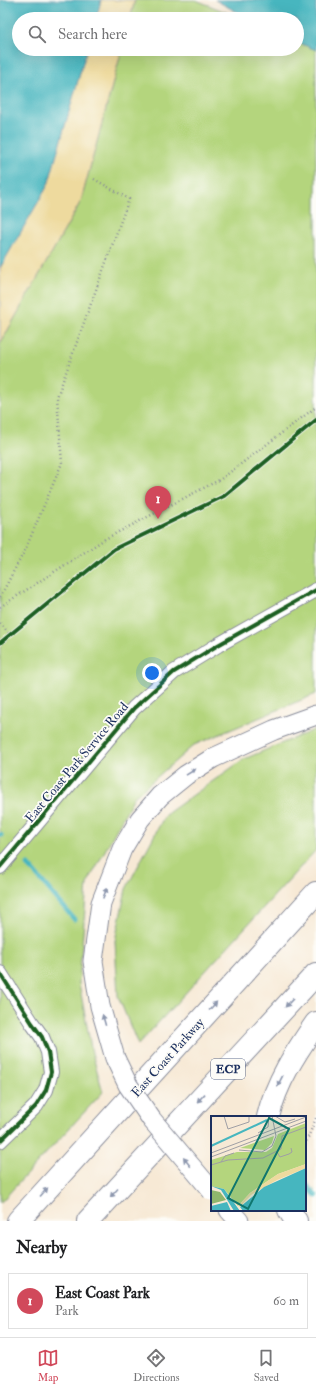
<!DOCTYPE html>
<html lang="en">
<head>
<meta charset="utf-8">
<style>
	:root { --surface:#fff; --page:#f2f2f2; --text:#202124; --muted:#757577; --line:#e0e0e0; --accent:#d1495b }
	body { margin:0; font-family:"IM FELL Double Pica",serif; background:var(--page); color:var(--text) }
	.you { position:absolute; left:152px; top:673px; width:14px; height:14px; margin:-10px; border:3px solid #fff; border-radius:50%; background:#1a73e8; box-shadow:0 0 0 6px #1a73e833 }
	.badge { display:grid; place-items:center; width:26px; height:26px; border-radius:50%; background:var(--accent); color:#fff; font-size:13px; font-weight:700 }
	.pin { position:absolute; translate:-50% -33px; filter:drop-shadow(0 1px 2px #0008) }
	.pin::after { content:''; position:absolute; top:21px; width:14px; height:12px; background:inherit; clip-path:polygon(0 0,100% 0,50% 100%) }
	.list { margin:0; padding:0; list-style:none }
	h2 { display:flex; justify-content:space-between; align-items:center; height:52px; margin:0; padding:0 16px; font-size:17px }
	h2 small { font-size:13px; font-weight:400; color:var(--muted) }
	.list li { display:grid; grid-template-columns:26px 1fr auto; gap:12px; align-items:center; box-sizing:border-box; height:56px; margin:0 8px 8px; padding:0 8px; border:1px solid var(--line); border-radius:0px }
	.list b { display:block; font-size:15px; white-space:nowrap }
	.list p { margin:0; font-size:13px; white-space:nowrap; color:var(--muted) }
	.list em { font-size:13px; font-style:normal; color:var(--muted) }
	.icon { flex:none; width:22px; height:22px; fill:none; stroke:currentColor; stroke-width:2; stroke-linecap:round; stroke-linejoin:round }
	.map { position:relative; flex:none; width:316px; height:1221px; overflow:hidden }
	.search { position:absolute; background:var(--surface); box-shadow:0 4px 16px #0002; left:12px; right:12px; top:12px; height:44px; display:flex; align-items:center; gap:10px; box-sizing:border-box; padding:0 14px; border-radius:22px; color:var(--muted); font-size:15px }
	.sheet { height:116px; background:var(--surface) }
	nav { display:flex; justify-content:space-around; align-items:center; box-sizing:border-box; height:56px; border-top:1px solid var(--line); background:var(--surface); font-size:11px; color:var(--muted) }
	nav a { display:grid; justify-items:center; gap:2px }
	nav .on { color:var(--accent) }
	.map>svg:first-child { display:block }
	.green { fill:#b4d57d; stroke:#68826e }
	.sand { fill:#eeda9e; stroke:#84847e }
	.water { fill:#46b6bf; stroke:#30728e }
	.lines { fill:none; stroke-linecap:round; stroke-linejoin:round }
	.stream { stroke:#46b6bf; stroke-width:5 }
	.street-casing { stroke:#898c9a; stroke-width:16 }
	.secondary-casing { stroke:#898c9a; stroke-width:21 }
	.highway-casing { stroke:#898c9a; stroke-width:24 }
	.path { stroke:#898c9a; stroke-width:2.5; stroke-dasharray:1 3; stroke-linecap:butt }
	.street { stroke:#fff; stroke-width:14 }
	.secondary { stroke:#fff; stroke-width:19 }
	.highway { stroke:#fff; stroke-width:22 }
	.secondary-bridge-casing { stroke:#898c9a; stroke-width:21; stroke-linecap:butt }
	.secondary-bridge { stroke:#fff; stroke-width:19 }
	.cycleway-casing { stroke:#fdfcf7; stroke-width:6 }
	.cycleway { stroke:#1b5e20; stroke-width:4 }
	.oneway { fill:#8d97ae }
	.labels { text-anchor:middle; stroke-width:3.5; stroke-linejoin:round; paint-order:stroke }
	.shield { fill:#fdfcf7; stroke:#5f6c8c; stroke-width:1 }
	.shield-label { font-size:12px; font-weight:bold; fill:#1b2f5e }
	.street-label { font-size:13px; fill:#1b2f5e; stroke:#fdfcf7 }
	.inset-river { fill:none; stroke:#46b6bf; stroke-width:2 }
	.inset-road { fill:none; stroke:#9f9fa5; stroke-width:1 }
	.view { fill:#0f766e; fill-opacity:0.15; stroke:#0f766e; stroke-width:2 }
	.inset-edge { fill:none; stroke:#1b2f5e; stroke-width:2 }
</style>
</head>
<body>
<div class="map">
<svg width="316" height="1221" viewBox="0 0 316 1221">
	<rect width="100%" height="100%" fill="#fdfcf7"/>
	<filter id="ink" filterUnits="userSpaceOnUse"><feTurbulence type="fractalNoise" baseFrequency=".025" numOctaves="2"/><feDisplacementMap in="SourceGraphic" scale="8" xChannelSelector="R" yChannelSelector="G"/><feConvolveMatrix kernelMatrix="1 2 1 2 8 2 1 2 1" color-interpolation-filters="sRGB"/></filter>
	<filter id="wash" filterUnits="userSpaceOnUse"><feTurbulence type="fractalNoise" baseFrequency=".012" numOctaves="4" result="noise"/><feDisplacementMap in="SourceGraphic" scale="16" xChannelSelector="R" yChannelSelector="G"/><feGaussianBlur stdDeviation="0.9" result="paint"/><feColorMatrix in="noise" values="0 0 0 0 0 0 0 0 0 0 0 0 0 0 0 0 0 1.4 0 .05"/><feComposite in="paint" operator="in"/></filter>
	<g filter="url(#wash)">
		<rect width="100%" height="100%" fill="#f7e9d5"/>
		<g class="green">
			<polygon points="135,0 196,0 243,19 130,19"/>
			<polygon points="297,42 316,50 316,694 194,745 134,797 87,884 79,983 92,1053 103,1092 0,1203 0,344 81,201 122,49 297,49"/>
			<polygon points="316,729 316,850 138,1045 118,996 115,941 126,889 165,815 244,759"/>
		</g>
		<g class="sand">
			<polygon points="101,0 135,0 130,19 96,19"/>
			<polygon points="87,49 122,49 81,201 0,344 0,268 48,185"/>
		</g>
		<g class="water">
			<polygon points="0,0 101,0 96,19 19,19 19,49 87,49 48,185 0,268"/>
			<polygon points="215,0 316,0 316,50 297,42 297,19 250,19"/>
		</g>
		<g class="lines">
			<g class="stream">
				<polyline points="0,835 1,835"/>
				<polyline points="28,865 74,919"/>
				<polyline points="305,1183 316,1196"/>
			</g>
		</g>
	</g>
	<g filter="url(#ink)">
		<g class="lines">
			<defs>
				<g id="street">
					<polyline points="0,867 134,708 174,672 218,645 316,590"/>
					<polyline points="0,973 32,1023 42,1037 48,1052 51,1072 46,1090 36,1106 0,1141"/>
				</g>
				<g id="secondary">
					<polyline points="115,1058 100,1006 93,961 101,903 122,849 140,819 160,796 186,775 213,758 274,730 316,715"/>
					<polyline points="229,1210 239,1221"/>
				</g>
				<g id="highway">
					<path d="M268 1117C276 1082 296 1052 316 1023"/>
					<polyline points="289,1210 296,1221"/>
					<polyline points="18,1221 316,893"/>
					<polyline points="88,1221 316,974"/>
				</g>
			</defs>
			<use href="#street" class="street-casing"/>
			<use href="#secondary" class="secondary-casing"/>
			<use href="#highway" class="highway-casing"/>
			<g class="path">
				<polyline points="0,597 26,548 62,463 57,397 129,199 94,179"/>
				<polyline points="0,607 105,539 221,479 316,407"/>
				<polyline points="0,623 10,635"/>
				<polyline points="305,1145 316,1118"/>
			</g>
			<use href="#street" class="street"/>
			<use href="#secondary" class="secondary"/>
			<use href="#highway" class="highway"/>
			<defs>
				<polyline id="secondary-bridge" points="115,1058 128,1085 152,1120 212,1191"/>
			</defs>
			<use href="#secondary-bridge" class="secondary-bridge-casing"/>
			<use href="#secondary-bridge" class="secondary-bridge"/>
			<defs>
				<g id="cycleway">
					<polyline points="0,643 114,549 224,496 316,420"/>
					<polyline points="0,867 134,708 174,672 218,645 316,590"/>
					<polyline points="0,973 32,1023 42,1037 48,1052 51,1072 46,1090 36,1106 0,1141"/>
				</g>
			</defs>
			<use href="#cycleway" class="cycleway-casing"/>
			<use href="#cycleway" class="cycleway"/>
		</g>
		<defs><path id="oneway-solid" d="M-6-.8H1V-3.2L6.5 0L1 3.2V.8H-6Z"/></defs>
		<g class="oneway">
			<use href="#oneway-solid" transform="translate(191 772) rotate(-32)"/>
			<use href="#oneway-solid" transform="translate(105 893) rotate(-68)"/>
			<use href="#oneway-solid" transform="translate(289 1003) rotate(133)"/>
			<use href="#oneway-solid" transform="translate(213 1006) rotate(-48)"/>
			<use href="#oneway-solid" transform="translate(104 1020) rotate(-106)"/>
			<use href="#oneway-solid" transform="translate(280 1081) rotate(117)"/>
			<use href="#oneway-solid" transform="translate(201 1098) rotate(133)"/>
			<use href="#oneway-solid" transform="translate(187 1162) rotate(-129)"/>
			<use href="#oneway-solid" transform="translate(44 1192) rotate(-48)"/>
			<use href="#oneway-solid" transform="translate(114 1193) rotate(132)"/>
		</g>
	</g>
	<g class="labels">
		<rect class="shield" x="211" y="1059" width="34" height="20" rx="3"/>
		<g class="shield-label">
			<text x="228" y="1073">ECP</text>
		</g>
		<g class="street-label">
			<text transform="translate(76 762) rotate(-50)" y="5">East Coast Park Service Road</text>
			<text transform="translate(167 1057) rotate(-48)" y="5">East Coast Parkway</text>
		</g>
	</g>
	<g transform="translate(211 1116)">
		<rect width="95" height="95" fill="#f7e9d5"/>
		<path d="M95 7V48L67 58 39 77 27 90 13 73 0 70V44L26 36H55L61 32 67 18ZM63 20 61 27 54 34 29 32Z" fill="#b4d57d"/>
		<path d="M0 74 9 76 15 84 0 88Z" fill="#8fb66c"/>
		<path d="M95 48V52L66 64 40 79 29 91 27 90 39 77 67 58Z" fill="#eeda9e"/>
		<path d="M95 52V95H32L29 91 53 71ZM0 70 13 73 29 95H23L10 74ZM16 86 20 95H0V90Z" fill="#46b6bf"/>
		<path class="inset-river" d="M0 30 56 4"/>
		<path class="inset-road" d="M13 0 17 13 38 6V0M64 0 74 6 84 3M47 17 57 11 58 0M28 34 51 36 61 30 65 20 61 0M66 36 69 41 78 38 81 36 80 32M0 37 95 1M0 41 95 5M10 46 14 40 23 37M0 49 17 44 52 42 70 33 71 20 95 11"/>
		<path class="view" d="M58 2 78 13 37 93 17 82Z"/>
		<rect width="95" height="95" class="inset-edge"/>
	</g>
</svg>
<div class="you"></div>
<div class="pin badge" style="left:158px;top:519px">1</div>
<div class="search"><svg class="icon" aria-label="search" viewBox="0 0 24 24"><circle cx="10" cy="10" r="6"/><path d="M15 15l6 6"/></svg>Search here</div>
</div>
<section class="sheet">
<h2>Nearby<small></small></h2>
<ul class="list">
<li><span class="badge">1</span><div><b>East Coast Park</b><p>Park</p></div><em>60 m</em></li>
</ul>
</section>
<nav>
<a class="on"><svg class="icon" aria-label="map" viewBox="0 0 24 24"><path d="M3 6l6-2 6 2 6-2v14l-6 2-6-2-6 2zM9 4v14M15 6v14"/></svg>Map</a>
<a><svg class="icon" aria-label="directions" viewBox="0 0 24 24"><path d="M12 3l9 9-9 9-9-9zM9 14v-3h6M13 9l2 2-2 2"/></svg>Directions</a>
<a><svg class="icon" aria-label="saved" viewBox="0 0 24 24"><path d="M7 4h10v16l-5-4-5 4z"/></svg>Saved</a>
</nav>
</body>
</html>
